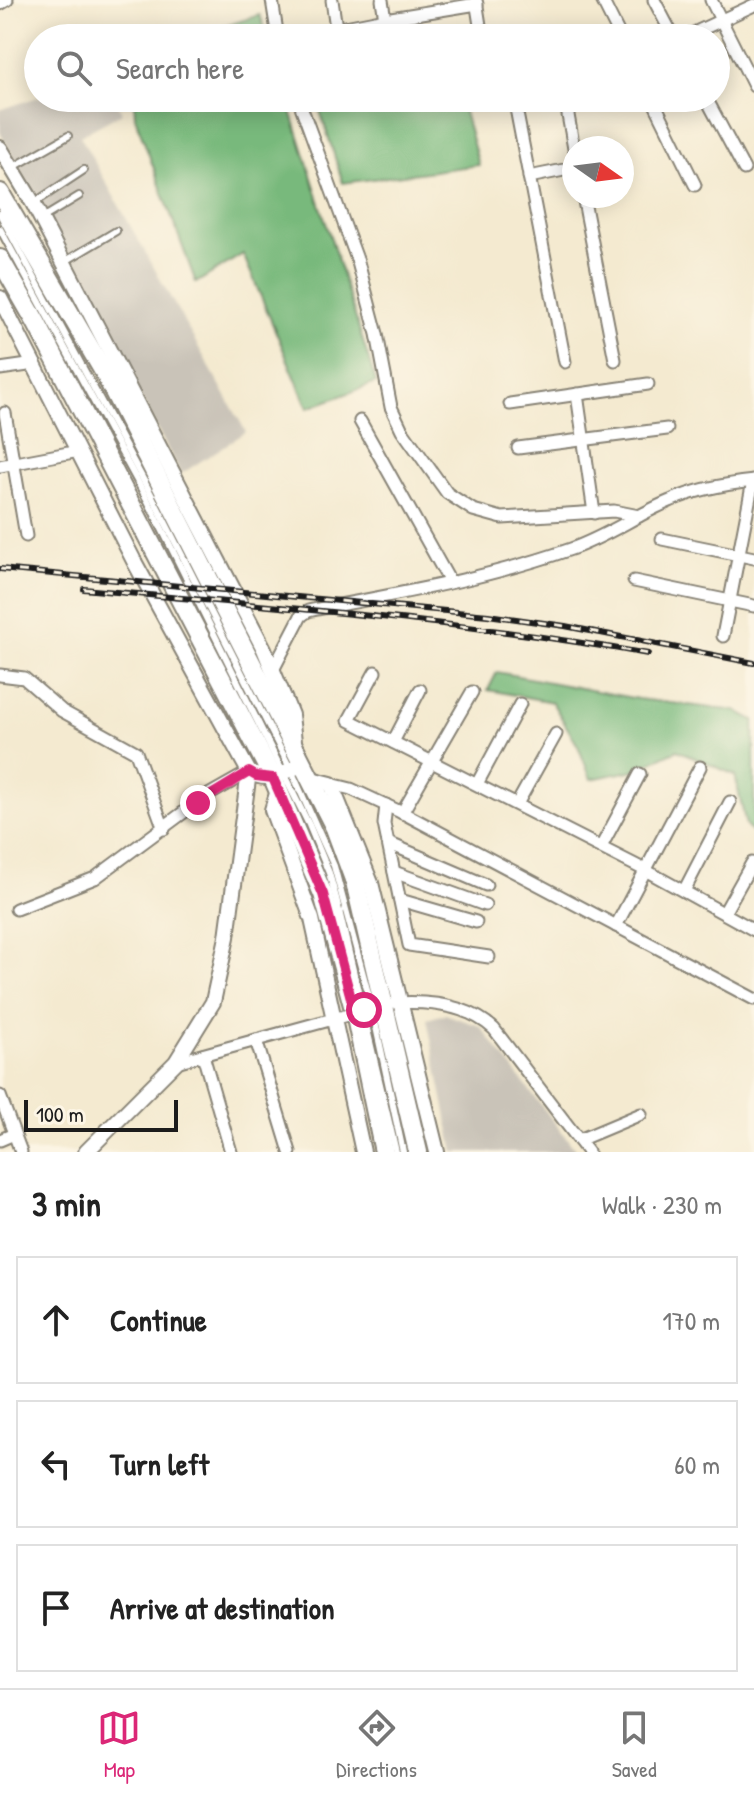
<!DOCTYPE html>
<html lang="en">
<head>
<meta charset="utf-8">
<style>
	:root { --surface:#fff; --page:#f2f2f2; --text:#222; --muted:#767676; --line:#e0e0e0; --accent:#db2777 }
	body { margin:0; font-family:"Patrick Hand",sans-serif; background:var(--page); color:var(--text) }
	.compass { position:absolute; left:562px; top:136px; width:72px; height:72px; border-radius:50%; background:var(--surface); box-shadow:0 4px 20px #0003; rotate:104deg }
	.scale { position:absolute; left:24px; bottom:20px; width:154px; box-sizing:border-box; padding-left:8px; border:4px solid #1c1c1c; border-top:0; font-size:22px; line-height:28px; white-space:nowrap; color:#1c1c1c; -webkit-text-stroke:6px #fcf5e5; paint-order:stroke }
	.stop { position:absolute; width:24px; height:24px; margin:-18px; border:6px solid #db2777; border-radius:50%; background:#fff }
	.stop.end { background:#db2777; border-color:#fff; box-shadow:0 2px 8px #0008 }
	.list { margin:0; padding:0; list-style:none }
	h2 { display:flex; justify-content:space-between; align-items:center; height:104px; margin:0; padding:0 32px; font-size:34px }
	h2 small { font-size:26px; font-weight:400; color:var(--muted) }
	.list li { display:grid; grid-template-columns:52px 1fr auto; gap:24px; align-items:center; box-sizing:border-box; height:128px; margin:0 16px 16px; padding:0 16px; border:2px solid var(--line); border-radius:0px }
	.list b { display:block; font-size:30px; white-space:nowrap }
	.list em { font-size:26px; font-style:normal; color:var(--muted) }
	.icon { flex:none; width:44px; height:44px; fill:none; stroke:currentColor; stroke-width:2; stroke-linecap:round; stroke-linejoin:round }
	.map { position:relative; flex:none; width:754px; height:1152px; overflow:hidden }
	.search { position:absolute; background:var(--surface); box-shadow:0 4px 20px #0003; left:24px; right:24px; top:24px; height:88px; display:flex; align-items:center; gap:20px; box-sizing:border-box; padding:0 28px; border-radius:44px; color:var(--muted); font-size:30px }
	.sheet { height:536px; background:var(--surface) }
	nav { display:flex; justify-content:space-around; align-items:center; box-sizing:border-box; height:112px; border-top:2px solid var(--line); background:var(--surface); font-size:22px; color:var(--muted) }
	nav a { display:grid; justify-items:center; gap:4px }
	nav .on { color:var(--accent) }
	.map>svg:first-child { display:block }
	.industrial { fill:#c9c3b8 }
	.forest { fill:#78b97c; stroke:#4a6a4c; stroke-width:2 }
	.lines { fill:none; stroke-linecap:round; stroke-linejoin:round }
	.service-casing { stroke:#888376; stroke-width:10 }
	.minor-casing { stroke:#888376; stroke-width:15 }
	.tertiary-casing { stroke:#888376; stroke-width:18 }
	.primary-casing { stroke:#888376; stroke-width:22 }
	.service { stroke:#fff; stroke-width:6 }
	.minor { stroke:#fff; stroke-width:11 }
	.tertiary { stroke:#fff; stroke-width:14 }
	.primary { stroke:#fff; stroke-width:18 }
	.rail-casing { stroke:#1c1c1c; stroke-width:6 }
	.rail { stroke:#fcf5e5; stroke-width:3; stroke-dasharray:9; stroke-linecap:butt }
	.route { stroke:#db2777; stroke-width:10 }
</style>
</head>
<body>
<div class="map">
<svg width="754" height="1152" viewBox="0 0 754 1152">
	<rect width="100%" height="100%" fill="#fcf5e5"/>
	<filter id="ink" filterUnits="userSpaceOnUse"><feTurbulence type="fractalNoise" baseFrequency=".0125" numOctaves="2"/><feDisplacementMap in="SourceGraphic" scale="16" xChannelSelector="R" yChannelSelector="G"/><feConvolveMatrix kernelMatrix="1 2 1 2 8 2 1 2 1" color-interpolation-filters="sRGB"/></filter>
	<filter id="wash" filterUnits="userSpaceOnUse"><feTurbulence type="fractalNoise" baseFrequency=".006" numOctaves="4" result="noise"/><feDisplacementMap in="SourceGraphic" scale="32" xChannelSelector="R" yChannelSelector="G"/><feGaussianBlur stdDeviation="1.8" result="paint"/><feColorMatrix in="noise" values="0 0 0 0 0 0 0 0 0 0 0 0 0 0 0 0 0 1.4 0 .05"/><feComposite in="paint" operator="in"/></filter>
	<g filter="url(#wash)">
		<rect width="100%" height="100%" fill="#f4ead0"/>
		<g class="industrial">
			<polygon points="38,97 113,98 122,113 80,136 246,432 181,474 0,132 0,110"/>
			<polygon points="445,1014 480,1026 577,1152 454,1152 427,1019"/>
		</g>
		<g class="forest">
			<polygon points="260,15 268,38 186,38"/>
			<polygon points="134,98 287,98 376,383 308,408 243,254 196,283 135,117"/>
			<polygon points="316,98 460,98 479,165 343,183"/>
			<polygon points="497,672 638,699 737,711 754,720 754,835 746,826 735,775 677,750 635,770 591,779 578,746 552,702 488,690"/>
		</g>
	</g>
	<g filter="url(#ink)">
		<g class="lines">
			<defs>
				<g id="service">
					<polyline points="12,168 68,136"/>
					<polyline points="34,203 84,170"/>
					<polyline points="0,214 152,496 291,770 334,866 372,1008 403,1152"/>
					<polyline points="41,219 79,196"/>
					<polyline points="0,229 147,499 309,825 329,873 336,898 396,1152"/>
					<polyline points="64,262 116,231"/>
				</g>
				<g id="minor">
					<polyline points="272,0 278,38"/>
					<polyline points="332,0 336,28"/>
					<polyline points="382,0 385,19"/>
					<polyline points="476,0 482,38"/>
					<polyline points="602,0 621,38"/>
					<polyline points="654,0 674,38"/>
					<polyline points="711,0 754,86"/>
					<polyline points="0,4 7,0"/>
					<polyline points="290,38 385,19 477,4"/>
					<polyline points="683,38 754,5"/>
					<polyline points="298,98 358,262 377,334 391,407 402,430 447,493 473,510 502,518 614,511 639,516"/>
					<polyline points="514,98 565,362"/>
					<polyline points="565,98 574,149"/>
					<polyline points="652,98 695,185"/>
					<polyline points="706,98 744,169"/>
					<polyline points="529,177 574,168"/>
					<polyline points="583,196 615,360"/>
					<polyline points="0,369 35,364"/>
					<polyline points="577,394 594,513"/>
					<polyline points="510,404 648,384"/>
					<polyline points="5,413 26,536"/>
					<polyline points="360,421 450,582"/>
					<polyline points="518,448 667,429"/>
					<polyline points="0,466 79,451"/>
					<polyline points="662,539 754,558"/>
					<polyline points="634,581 754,606"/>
					<polyline points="723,636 753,481"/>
					<path d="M273 670 301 616 308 611C396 594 486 579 571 549 606 537 636 515 670 501 696 489 726 484 754 481"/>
					<polyline points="375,672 349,720 645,870 754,930"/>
					<polyline points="0,675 24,678 62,711 136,752 164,829"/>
					<polyline points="393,742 420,690"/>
					<polyline points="331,784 351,789 407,815 754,999"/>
					<polyline points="477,784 520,704"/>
					<polyline points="517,804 556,734"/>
					<polyline points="386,805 384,824 409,945 489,957"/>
					<polyline points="402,813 472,692"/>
					<polyline points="388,843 486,885"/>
					<polyline points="601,847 640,774"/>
					<polyline points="394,872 485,905"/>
					<polyline points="684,891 730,802"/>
					<polyline points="400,900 476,922"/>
					<polyline points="16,909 95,878 203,798 249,772"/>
					<polyline points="724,913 752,863"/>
					<polyline points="616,926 700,767"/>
					<path d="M396 1003C430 1001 468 1005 494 1029L588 1152"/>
					<polyline points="256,1040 290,1152"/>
					<polyline points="203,1055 231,1152"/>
					<polyline points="176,1062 355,1013"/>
					<polyline points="0,1096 21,1152"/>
					<polyline points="0,1140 14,1134"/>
					<polyline points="579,1140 641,1114"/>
				</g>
				<g id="tertiary">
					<polyline points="0,148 33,203 264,649 291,715 294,741"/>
					<path d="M0 298 135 563 249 772C269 784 284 772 303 764"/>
					<polyline points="311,779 331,784 371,883 437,1152"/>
					<polyline points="278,790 272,810 312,919 363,1152"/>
					<polyline points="86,1152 176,1062 213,1002 227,937 249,772"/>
				</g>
				<g id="primary">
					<polyline points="0,193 104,372 335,828 355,882 418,1152"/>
					<polyline points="0,259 36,322 273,778 323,894 355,1013 384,1152"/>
				</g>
			</defs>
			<use href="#service" class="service-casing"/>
			<use href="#minor" class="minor-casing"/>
			<use href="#tertiary" class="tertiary-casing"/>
			<use href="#primary" class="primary-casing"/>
			<use href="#service" class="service"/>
			<use href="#minor" class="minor"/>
			<use href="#tertiary" class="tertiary"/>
			<use href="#primary" class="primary"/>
			<defs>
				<g id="rail">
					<polyline points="0,569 488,615 565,626 754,663"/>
					<path d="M84 589C272 607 461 620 648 654"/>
				</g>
			</defs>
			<use href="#rail" class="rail-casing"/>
			<use href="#rail" class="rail"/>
		</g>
	</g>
	<g class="lines" filter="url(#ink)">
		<polyline class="route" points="198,803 249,772 256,776 273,778 323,894 355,1013 364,1010"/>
	</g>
</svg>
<svg class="compass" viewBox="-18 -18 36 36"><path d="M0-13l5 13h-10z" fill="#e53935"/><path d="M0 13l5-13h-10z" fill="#767676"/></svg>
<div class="scale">100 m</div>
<div class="stop" style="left:364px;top:1010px"></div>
<div class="stop end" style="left:198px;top:803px"></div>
<div class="search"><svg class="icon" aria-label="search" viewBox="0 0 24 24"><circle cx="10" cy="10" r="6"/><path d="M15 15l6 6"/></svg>Search here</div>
</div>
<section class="sheet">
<h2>3 min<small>Walk · 230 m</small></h2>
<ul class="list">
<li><svg class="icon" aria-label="ahead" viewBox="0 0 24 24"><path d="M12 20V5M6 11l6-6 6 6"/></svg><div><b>Continue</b></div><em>170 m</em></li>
<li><svg class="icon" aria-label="left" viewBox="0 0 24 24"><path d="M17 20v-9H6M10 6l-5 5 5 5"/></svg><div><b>Turn left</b></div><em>60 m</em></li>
<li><svg class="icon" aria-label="arrive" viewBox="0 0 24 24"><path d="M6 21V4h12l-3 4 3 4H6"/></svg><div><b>Arrive at destination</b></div></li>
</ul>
</section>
<nav>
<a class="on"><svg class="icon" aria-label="map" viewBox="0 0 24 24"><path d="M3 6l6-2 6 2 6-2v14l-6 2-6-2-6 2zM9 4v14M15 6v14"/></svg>Map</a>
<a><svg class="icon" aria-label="directions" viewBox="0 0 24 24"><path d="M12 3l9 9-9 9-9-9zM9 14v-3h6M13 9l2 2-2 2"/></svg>Directions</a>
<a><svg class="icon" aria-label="saved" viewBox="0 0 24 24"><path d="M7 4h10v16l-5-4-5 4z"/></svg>Saved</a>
</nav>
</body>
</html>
